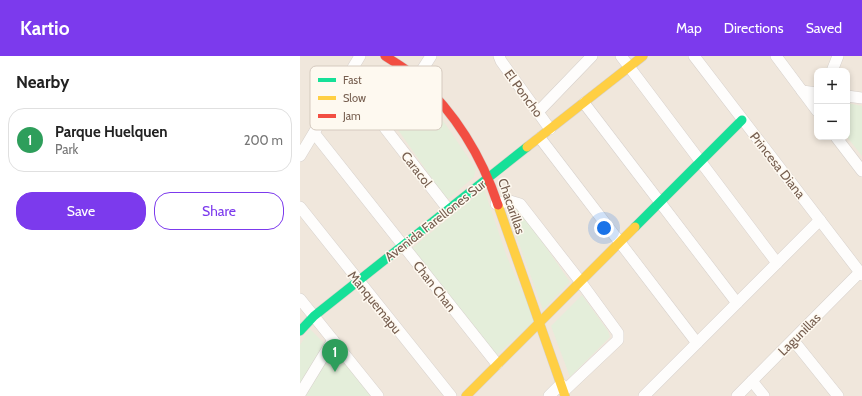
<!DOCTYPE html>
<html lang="en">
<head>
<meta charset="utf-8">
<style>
	:root { --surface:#fff; --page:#f2f2f2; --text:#222; --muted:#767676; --line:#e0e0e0; --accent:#7c3aed }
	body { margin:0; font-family:Cabin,sans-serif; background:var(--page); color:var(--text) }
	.controls { position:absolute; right:12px; top:12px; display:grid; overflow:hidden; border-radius:8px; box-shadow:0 2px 6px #0003 }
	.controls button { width:36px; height:36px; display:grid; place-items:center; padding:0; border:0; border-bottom:1px solid var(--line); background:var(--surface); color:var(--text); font:20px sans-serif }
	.you { position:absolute; left:304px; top:172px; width:14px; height:14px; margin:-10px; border:3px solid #fff; border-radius:50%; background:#1a73e8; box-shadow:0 0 0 6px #1a73e833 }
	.badge { display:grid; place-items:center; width:26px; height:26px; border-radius:50%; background:var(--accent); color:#fff; font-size:13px; font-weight:700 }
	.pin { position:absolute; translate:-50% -33px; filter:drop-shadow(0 1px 2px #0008) }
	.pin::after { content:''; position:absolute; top:21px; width:14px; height:12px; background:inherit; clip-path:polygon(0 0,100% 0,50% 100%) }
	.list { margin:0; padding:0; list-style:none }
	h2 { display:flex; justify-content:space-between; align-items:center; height:52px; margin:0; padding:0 16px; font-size:17px }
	h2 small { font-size:13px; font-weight:400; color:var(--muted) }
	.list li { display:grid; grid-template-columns:26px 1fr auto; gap:12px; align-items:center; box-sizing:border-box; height:64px; margin:0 8px 8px; padding:0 8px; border:1px solid var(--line); border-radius:16px }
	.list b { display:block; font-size:15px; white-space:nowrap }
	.list p { margin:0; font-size:13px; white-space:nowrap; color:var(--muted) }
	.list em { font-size:13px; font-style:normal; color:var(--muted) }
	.actions { display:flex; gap:8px; padding:12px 16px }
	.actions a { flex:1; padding:9px 0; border:1px solid var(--accent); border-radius:16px; text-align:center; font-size:14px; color:var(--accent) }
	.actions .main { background:var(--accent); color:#fff }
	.map { position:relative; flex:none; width:562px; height:340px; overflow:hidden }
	header { display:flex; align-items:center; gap:24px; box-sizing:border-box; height:56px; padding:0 20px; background:var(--accent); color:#fff }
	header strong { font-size:19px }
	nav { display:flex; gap:22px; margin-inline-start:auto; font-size:14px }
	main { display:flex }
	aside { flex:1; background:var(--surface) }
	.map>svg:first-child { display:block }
	.residential { fill:#f0e7dc; fill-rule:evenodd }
	.green { fill:#e4eeda }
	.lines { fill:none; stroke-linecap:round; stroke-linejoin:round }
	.street-casing { stroke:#d7d1cc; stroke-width:12 }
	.fast-casing { stroke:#d6d0c9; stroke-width:10 }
	.slow-casing { stroke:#d6d0c9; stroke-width:10 }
	.jam-casing { stroke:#d6d0c9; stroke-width:10 }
	.street { stroke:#fefdfc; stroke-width:11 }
	.fast { stroke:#16e098; stroke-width:9 }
	.slow { stroke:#ffcf43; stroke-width:9 }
	.jam { stroke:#f24e42; stroke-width:9 }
	.labels { text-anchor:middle; stroke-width:3; stroke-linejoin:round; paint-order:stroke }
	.street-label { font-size:13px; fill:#755d4e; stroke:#fef9f0 }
	.key { fill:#fef9f0; stroke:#d5cabf; stroke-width:1 }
	.key-label { font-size:11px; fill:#755d4e }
</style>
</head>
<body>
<header>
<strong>Kartio</strong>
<nav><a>Map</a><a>Directions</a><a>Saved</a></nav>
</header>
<main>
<aside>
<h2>Nearby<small></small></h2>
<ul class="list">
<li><span class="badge" style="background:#2e9e5b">1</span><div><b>Parque Huelquen</b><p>Park</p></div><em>200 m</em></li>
</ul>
<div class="actions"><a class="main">Save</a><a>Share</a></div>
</aside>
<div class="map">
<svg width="562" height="340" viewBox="0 0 562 340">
	<rect width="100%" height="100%" fill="#f7f4ee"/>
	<path class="residential" d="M0 0H562V340H0ZM517 15H547V81H517Z"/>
	<g class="green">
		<polygon points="119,36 146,69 176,113 174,121 147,144 94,68 114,39"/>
		<polygon points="547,47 562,50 562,100 547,81"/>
		<polygon points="184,133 207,201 235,264 196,300 111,193"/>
		<polygon points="213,153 221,155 270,226 243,254 208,157"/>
		<polygon points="282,239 308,275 310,281 270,321 251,270"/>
		<polygon points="10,273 26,289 0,330 0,289"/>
		<polygon points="33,292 72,340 1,340"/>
	</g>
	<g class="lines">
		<defs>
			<g id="street">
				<polyline points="131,0 85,72 148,153"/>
				<polyline points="199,0 201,5 250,73"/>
				<polyline points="321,0 477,207"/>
				<polyline points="394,0 562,219"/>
				<polyline points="476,0 517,55"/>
				<polyline points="532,15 538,0"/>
				<polyline points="502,35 517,37"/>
				<polyline points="547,40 562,42"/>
				<polyline points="284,47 437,247"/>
				<polyline points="238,56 292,0"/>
				<polyline points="14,77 197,308"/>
				<polyline points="536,81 562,115"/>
				<polyline points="240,82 397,287"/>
				<polyline points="0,100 60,0"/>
				<polyline points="196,148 210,145 220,148 280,225 318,277 318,284 264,335"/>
				<polyline points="0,151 151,340"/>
				<polyline points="0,243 78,340"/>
				<polyline points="493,284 538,340"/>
				<polyline points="452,325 464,340"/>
				<polyline points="0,338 33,284"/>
				<polyline points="249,340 261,328"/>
				<polyline points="344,340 520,164"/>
				<polyline points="437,340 560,216"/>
			</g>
			<g id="fast">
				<polyline points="335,171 442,64"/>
				<polyline points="0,275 14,260 227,91"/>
			</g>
			<g id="slow">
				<polyline points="227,91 343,0"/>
				<polyline points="198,149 265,340"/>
				<polyline points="166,340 335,171"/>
			</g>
			<path id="jam" d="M85 0C96 7 108 14 118 23 155 57 182 101 198 149"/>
		</defs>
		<use href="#street" class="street-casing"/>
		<use href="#fast" class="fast-casing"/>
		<use href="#slow" class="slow-casing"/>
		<use href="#jam" class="jam-casing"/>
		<use href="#street" class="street"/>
		<use href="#fast" class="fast"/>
		<use href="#slow" class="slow"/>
		<use href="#jam" class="jam"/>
	</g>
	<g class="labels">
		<g class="street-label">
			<text transform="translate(224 37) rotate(54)" y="5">El Poncho</text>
			<text transform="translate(478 109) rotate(52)" y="5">Princesa Diana</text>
			<text transform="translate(117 113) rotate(52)" y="5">Caracol</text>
			<text transform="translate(212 150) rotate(71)" y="5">Chacarillas</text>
			<text transform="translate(135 164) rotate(-38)" y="5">Avenida Farellones Sur</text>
			<text transform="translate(135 230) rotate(52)" y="5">Chan Chan</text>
			<text transform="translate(75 246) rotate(51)" y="5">Manquemapu</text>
			<text transform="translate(499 278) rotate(-45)" y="5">Lagunillas</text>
		</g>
	</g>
	<rect x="10" y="10" width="132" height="64" rx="6" class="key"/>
	<rect x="18" y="22" width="18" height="4" fill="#16e098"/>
	<rect x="18" y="40" width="18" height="4" fill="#ffcf43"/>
	<rect x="18" y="58" width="18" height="4" fill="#f24e42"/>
	<g class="key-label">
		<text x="43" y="28">Fast</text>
		<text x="43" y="46">Slow</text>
		<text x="43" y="64">Jam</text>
	</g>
</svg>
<div class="controls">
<button>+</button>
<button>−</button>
</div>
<div class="you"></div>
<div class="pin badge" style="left:35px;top:316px;background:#2e9e5b">1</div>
</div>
</main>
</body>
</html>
